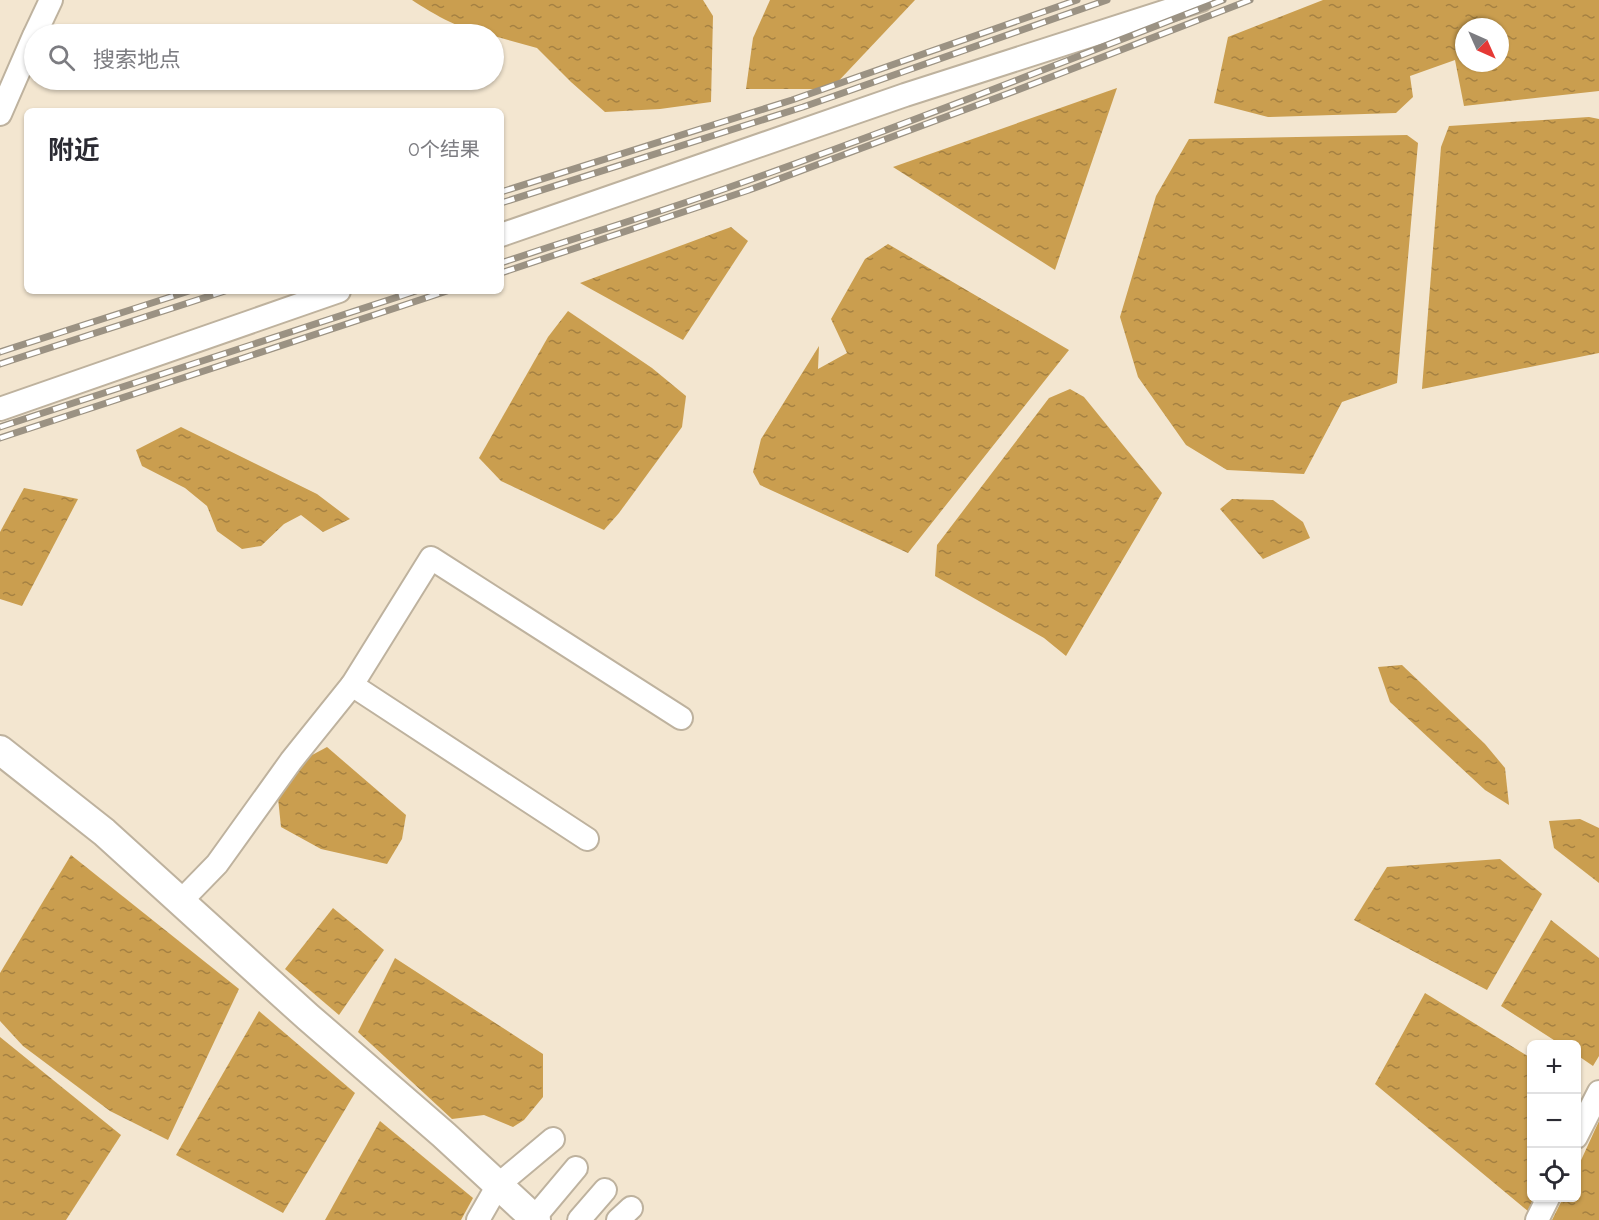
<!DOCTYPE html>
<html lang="zh">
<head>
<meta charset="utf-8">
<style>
	:root { --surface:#fff; --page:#f7f7f7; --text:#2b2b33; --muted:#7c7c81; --line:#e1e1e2 }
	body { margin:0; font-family:Raleway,"Noto Sans SC",sans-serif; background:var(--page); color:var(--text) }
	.controls { position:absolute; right:18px; bottom:18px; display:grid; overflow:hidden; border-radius:9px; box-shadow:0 2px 4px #0004 }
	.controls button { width:54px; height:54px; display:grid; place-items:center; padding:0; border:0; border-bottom:2px solid var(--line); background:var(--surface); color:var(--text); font:30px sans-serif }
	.compass { position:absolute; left:1455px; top:18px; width:54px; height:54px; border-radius:50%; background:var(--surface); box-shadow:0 2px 4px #0004; rotate:135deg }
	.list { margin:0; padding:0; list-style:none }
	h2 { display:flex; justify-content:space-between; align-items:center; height:78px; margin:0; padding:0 24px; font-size:26px }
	h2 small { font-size:20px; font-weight:400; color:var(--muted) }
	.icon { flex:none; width:33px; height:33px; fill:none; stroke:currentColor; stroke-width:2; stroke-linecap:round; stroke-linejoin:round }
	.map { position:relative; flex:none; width:1599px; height:1220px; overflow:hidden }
	.search { position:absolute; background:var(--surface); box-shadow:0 2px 4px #0004; left:24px; top:24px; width:480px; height:66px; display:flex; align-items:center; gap:15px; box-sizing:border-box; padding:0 21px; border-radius:33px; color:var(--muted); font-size:22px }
	.panel { position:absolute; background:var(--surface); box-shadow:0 2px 4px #0004; left:24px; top:108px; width:480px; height:186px; border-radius:9px }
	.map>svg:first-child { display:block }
	.water { fill:url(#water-ripples); fill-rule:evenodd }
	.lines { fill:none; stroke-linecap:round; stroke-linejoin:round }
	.minor-casing { stroke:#beb29e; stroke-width:26 }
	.major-casing { stroke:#beb29e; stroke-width:32 }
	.minor { stroke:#fff; stroke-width:22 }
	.major { stroke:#fff; stroke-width:28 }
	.rail-casing { stroke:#9b9283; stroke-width:7 }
	.rail { stroke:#fff; stroke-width:4.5; stroke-dasharray:14; stroke-linecap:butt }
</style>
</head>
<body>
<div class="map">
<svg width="1599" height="1220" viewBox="0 0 1599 1220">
	<defs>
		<pattern id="water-ripples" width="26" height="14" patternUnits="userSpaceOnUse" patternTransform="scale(1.5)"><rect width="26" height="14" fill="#ca9e4f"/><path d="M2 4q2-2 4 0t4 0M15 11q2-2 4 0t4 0" fill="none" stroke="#a58142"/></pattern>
	</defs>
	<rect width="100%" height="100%" fill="#f3e6d0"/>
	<g class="water">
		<path d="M412 0H703L713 16 711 102 660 109 605 112 571 82 537 48 494 36V34C467 34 433 14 412 0Z"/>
		<polygon points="770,0 915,0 831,89 746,89 753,38"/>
		<path d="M1323 0H1599V91L1464 106 1455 60 1410 76 1413 97 1396 113 1268 117 1214 103 1228 37ZM1464 27H1500V63H1464Z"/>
		<polygon points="1117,88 1055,270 893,167"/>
		<polygon points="1589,117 1599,119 1599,353 1422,389 1441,147 1449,126"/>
		<polygon points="1407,135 1418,143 1397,383 1342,402 1304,474 1227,470 1186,445 1138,377 1120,317 1156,196 1189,139"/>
		<polygon points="731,227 748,241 683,340 580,283"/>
		<polygon points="888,244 1069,350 908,553 760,485 753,472 761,439 819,346 818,369 847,353 831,319 865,259"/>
		<polygon points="568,311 652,368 686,396 682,427 619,513 604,530 501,481 479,458 548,337"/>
		<polygon points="1070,389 1084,397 1162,493 1066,656 1044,638 935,576 937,545 1049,398"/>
		<polygon points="181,427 317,494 350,519 323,532 301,515 284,524 261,546 242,549 217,531 207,506 185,488 142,466 136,450"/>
		<polygon points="24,488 78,499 22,606 0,599 0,532"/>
		<polygon points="1232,499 1273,500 1303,522 1310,538 1263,559 1220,509"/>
		<polygon points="1402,665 1485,744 1505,768 1509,805 1485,790 1390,702 1378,667"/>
		<polygon points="327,747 406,815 402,839 387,864 321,849 281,827 278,798 301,761"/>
		<polygon points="1580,819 1599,828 1599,883 1554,848 1549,821"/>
		<polygon points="71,855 239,989 168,1140 110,1111 23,1046 0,1021 0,973"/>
		<polygon points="1500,859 1542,894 1487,990 1354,920 1387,867"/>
		<polygon points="333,908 384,950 339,1015 285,969"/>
		<polygon points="1551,920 1599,958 1599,1056 1593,1066 1577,1055 1576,1044 1560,1044 1501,1006"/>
		<polygon points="395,958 543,1054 543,1097 524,1120 513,1127 484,1115 452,1119 358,1032"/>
		<polygon points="1425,993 1531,1058 1532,1198 1535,1198 1529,1212 1375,1084"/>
		<polygon points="259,1011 355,1093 283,1213 176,1155"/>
		<polygon points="0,1037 121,1135 66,1220 0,1220"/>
		<polygon points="380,1121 473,1198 461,1220 325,1220"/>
		<polygon points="1599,1121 1599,1220 1552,1220 1563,1198 1576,1198 1577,1169"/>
	</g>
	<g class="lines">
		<defs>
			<g id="minor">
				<polyline points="35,34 51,0"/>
				<polyline points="0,114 34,36"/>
				<polyline points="501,235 905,95 1201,0"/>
				<polyline points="0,409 339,291"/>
				<polyline points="352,685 587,839"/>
				<polyline points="181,901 217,864 291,761 352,685 431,558 681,718"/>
				<polyline points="1576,1137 1599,1092"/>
				<polyline points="534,1218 576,1168"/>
				<polyline points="478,1220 498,1185 553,1139"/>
				<polyline points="579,1220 605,1190"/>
				<polyline points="618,1220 631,1208"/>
				<polyline points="1537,1220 1548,1198"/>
			</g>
			<polyline id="major" points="0,750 104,832 308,1017 444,1135 536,1220"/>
		</defs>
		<use href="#minor" class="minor-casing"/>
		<use href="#major" class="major-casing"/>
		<use href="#minor" class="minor"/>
		<use href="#major" class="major"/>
		<defs>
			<g id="rail">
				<polyline points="501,192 792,100 1077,0"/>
				<polyline points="501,203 803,107 1107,0"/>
				<path d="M501 263C563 242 625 223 687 202 867 140 1045 69 1223 0"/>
				<polyline points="501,273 749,190 1015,91 1250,0"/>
				<polyline points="0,352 189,291"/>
				<polyline points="0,364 225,291"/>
				<polyline points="0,427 416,291"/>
				<polyline points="0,438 447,291"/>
			</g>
		</defs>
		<use href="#rail" class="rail-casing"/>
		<use href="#rail" class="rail"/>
	</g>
</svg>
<div class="controls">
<button>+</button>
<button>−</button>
<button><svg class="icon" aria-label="locate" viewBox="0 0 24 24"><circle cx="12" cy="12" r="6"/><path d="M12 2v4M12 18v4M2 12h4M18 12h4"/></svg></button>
</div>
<svg class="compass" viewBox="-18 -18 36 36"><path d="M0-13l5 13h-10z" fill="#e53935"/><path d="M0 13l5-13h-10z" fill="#7c7c81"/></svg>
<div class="search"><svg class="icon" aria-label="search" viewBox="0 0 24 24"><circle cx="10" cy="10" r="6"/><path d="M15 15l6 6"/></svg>搜索地点</div>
<section class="panel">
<h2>附近<small>0个结果</small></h2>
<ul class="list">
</ul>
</section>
</div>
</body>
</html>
